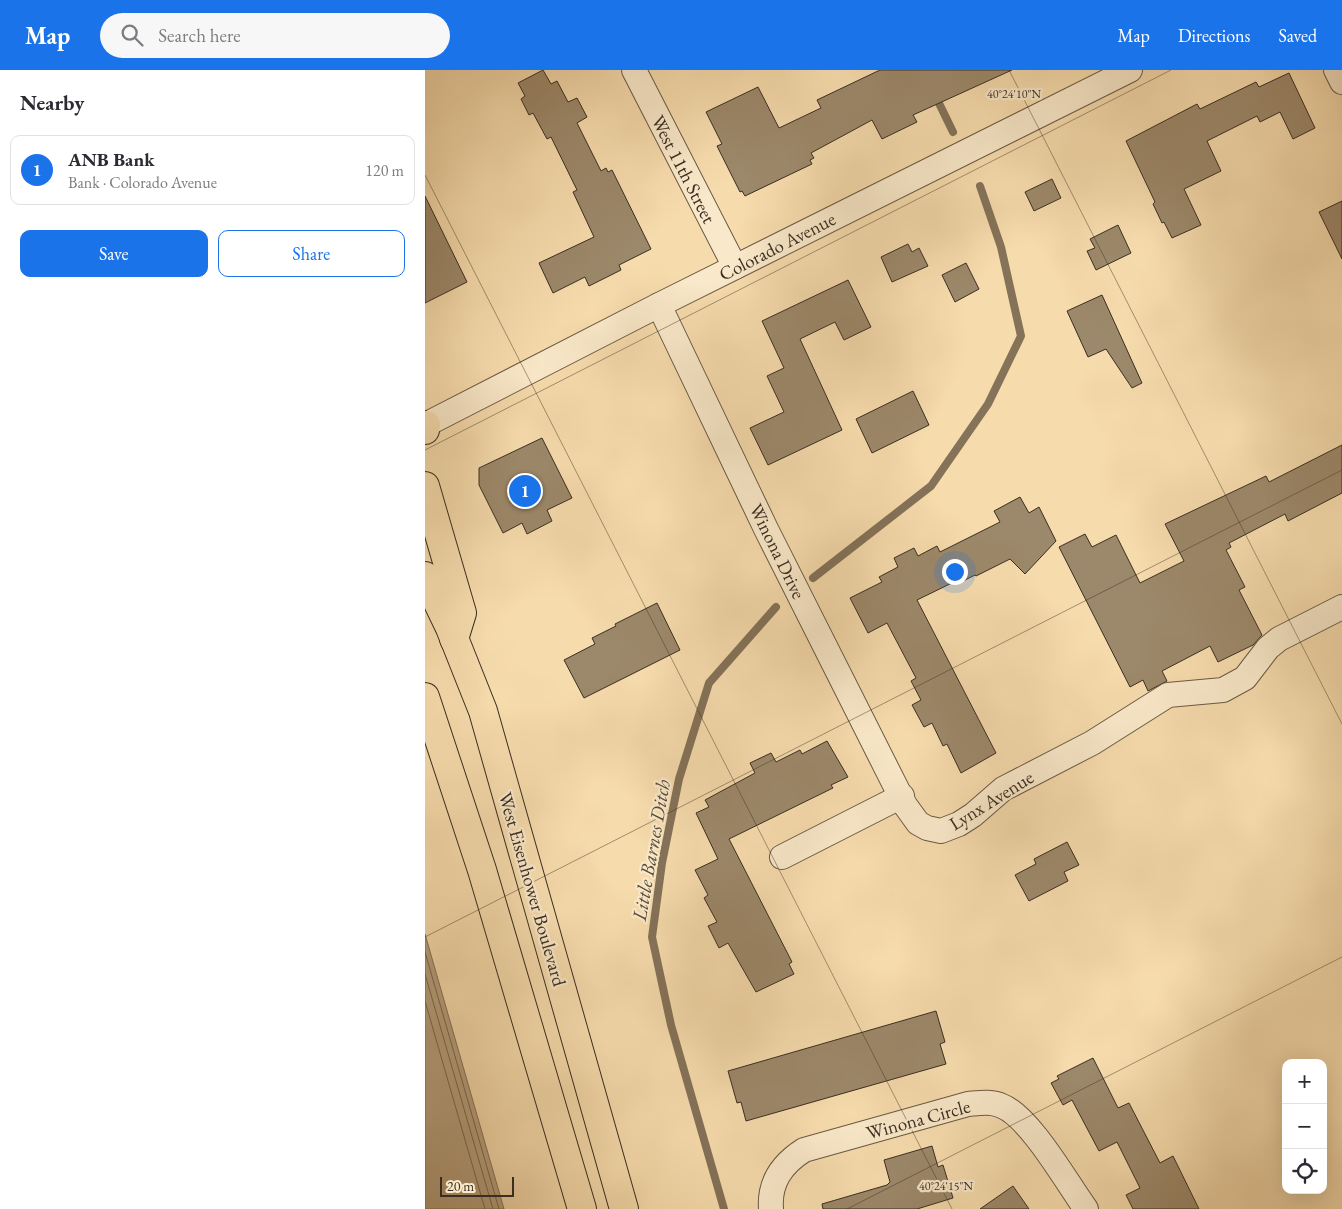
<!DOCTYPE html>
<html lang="en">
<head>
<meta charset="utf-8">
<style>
	:root { --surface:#fff; --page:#f7f7f7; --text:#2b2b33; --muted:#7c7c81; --line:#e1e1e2; --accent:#1a73e8 }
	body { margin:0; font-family:"EB Garamond",serif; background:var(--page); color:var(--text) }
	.controls { position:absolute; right:15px; bottom:15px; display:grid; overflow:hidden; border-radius:10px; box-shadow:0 5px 20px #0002 }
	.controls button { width:45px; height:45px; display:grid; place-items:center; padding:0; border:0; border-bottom:1px solid var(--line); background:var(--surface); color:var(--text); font:25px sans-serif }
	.scale { position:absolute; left:15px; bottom:12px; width:74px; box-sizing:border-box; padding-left:5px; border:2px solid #3a2e22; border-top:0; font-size:14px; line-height:18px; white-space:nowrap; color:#3a2e22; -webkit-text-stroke:4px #f9e8c9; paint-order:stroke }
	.you { position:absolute; left:529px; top:501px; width:18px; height:18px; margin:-12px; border:4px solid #fff; border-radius:50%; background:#1a73e8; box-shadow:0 0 0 8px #1a73e833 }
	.badge { display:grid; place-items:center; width:32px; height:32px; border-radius:50%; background:var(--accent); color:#fff; font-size:16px; font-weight:700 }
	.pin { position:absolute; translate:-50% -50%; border:2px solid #fff; box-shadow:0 1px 5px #0006 }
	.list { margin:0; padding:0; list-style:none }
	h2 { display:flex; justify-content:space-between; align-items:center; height:65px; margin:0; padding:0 20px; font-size:21px }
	h2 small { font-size:16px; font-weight:400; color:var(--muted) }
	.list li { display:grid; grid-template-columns:32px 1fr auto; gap:15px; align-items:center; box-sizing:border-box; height:70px; margin:0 10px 10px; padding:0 10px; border:1px solid var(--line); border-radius:10px }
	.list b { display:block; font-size:19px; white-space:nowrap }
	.list p { margin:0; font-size:16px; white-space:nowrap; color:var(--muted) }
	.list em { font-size:16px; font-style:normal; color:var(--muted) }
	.actions { display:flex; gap:10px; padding:15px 20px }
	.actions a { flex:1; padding:11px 0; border:1px solid var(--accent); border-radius:10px; text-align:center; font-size:18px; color:var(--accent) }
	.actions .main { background:var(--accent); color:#fff }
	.icon { flex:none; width:28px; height:28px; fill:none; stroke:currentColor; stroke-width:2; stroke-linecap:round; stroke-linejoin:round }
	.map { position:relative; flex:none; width:917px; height:1139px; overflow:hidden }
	header { display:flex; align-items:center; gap:30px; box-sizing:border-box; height:70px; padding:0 25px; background:var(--accent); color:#fff }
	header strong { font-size:24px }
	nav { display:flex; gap:28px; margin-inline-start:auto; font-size:18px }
	.search { width:350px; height:45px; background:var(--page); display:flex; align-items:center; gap:12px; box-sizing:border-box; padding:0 18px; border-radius:28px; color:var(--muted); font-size:19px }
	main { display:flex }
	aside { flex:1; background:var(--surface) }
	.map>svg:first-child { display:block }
	.water { fill:#b6a07d; stroke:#847259 }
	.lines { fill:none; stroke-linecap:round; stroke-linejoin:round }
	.shore { stroke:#786750; stroke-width:1 }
	.stream { stroke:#847259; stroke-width:8 }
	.building { fill:#9c886a; stroke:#3a2e22 }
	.street-casing { stroke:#695944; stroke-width:26 }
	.highway-casing { stroke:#3a2e22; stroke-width:30 }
	.street { stroke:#f9e8c9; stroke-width:24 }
	.highway { stroke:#f6dbac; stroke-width:28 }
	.ticks { fill:none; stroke:#3a2e22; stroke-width:1; stroke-opacity:0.45 }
	.labels { text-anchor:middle; stroke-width:4.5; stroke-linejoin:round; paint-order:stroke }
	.street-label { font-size:19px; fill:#3a2e22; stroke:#f9e8c9 }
	.water-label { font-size:20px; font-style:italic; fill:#594a39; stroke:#f9e8c9 }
	.ticks-label { font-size:12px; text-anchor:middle; fill:#3a2e22; stroke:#f9e8c9; stroke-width:4.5; stroke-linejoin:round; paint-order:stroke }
</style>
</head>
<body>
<header>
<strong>Map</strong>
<div class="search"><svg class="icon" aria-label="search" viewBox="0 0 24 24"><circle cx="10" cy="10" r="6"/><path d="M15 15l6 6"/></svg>Search here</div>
<nav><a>Map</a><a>Directions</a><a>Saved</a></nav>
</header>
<main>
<aside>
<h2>Nearby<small></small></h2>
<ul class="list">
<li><span class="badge">1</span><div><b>ANB Bank</b><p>Bank · Colorado Avenue</p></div><em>120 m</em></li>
</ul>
<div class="actions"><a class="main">Save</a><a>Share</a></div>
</aside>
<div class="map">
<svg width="917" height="1139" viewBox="0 0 917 1139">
	<rect width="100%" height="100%" fill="#f6dbac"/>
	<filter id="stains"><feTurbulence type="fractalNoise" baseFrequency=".004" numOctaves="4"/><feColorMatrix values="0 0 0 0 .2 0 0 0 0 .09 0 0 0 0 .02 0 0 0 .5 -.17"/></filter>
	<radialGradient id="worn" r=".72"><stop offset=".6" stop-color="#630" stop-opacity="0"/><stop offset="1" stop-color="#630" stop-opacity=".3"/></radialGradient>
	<polygon class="water" points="0,864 79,1139 0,1139"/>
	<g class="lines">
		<g class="shore">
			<polyline points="0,882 74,1139"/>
			<polyline points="0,904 68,1139"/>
			<polyline points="0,931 60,1139"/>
		</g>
		<g class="stream">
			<polyline points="510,25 528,62"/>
			<polyline points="388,508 506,416 563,334 596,266 576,177 555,116"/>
			<polyline points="299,1139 246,955 227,867 237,793 254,709 284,613 351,537"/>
		</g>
	</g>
	<g class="building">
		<polygon points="118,0 126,14 132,11 143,32 152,28 162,47 152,53 176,101 181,98 183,102 187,100 226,179 194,195 196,200 164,216 160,207 128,223 114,193 169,167 148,122 152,120 126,67 122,69 108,43 104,45 96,29 100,26 93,13"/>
		<polygon points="455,0 587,0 488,45 492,52 457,69 447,50 386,83 389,88 385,90 387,94 320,126 317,121 315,122 292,76 297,74 281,42 333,17 354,58 396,38 392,30"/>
		<polygon points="864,3 890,58 868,69 855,42 835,52 832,46 782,71 796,101 759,119 776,155 747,168 739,152 737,153 728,134 730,132 701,71 772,34 775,39 831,12 834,17"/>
		<polygon points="627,109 636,128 609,141 600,122"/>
		<polygon points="0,126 42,212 0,233"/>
		<polygon points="917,131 917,189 894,142"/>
		<polygon points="693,155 706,183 671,200 662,181 670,178 665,169"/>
		<polygon points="483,174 487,182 494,178 503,196 467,212 456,187"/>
		<polygon points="541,193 554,219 530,232 517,205"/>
		<polygon points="423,210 446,257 419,270 410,252 375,269 417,360 343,395 325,358 359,342 342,306 359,298 337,251"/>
		<polygon points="677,225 717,313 707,318 681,279 663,287 642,241"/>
		<polygon points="488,321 504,355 447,383 431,349"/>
		<polygon points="117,368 147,428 122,440 127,451 102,464 97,453 78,463 54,415 54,398"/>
		<polygon points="917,375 917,423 863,451 860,444 804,473 806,477 801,480 820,517 814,520 837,565 828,575 793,592 785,576 737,601 742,611 723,621 718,610 705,617 634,477 660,464 667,477 691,465 715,513 759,491 740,454 841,406 844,412"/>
		<polygon points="595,427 604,443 614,437 631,471 600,504 585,489 551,506 550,505 538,511 537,508 492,530 571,683 536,703 522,674 518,676 507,653 499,657 487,635 496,630 486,611 491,608 462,553 443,563 425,528 457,512 454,507 473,497 469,488 489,478 493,486 512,476 515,482 575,452 569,441"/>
		<polygon points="232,533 255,580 159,628 139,590 170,574 167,568 191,556 190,554"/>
		<polygon points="402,671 423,707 406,715 408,718 304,769 367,892 364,894 369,904 331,922 303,873 294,878 283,856 292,852 279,828 283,825 270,800 293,789 271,743 284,737 280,730 330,703 325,693 346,683 351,692 375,680 377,684"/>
		<polygon points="642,772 654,795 639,802 643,811 604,831 590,805 611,794 609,789"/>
		<polygon points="511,941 520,972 515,974 521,994 321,1051 316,1032 312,1033 303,1001"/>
		<polygon points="668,988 693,1038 704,1033 735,1093 748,1086 774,1139 708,1139 701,1125 715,1118 692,1072 674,1081 647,1030 638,1035 626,1013 634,1009 632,1006"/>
		<polygon points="507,1076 513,1097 518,1095 528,1128 492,1139 398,1139 397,1134 462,1115 465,1112 459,1090"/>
		<polygon points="588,1116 604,1139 555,1139"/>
	</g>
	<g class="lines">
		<defs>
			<g id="street">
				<polyline points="209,0 310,197"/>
				<polyline points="911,0 917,12"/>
				<polyline points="234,235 341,459 480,735 493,753 502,758 516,761 534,754 548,745 578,719 667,673 743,625 798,620 820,608 843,578 854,569 917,537"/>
				<polyline points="0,355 234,235 705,0"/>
				<polyline points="357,787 477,726"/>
				<path d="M346 1139C344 1112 357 1094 379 1080L543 1034C555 1033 566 1031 577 1036 605 1047 642 1113 661 1139"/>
			</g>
			<g id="highway">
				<polyline points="0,360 1,355"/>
				<polyline points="0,416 37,543 29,569"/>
				<polyline points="0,506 25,558 58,641 199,1139"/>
				<polyline points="0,627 57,800 157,1139"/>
			</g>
		</defs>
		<use href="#street" class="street-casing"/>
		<use href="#highway" class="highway-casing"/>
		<use href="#street" class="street"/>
		<use href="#highway" class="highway"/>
	</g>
	<path class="ticks" d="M584 0 917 654M0 105 527 1139M0 380 746 0M0 867 917 400M422 1139 917 887"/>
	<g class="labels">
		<g class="street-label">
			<text transform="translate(259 99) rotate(63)" y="7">West 11th Street</text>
			<text transform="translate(352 176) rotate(-27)" y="7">Colorado Avenue</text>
			<text transform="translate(353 481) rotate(64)" y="7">Winona Drive</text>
			<text transform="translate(566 730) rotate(-32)" y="7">Lynx Avenue</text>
			<text transform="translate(108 819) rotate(74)" y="7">West Eisenhower Boulevard</text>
			<text transform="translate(493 1049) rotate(-15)" y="7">Winona Circle</text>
		</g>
		<g class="water-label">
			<text transform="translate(226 780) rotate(-80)" y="7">Little Barnes Ditch</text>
		</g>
	</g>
	<g class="ticks-label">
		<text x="589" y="28">40°24'10"N</text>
		<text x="521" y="1120">40°24'15"N</text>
	</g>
	<rect width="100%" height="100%" filter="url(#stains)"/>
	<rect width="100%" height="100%" fill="url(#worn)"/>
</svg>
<div class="controls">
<button>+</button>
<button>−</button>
<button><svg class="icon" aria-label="locate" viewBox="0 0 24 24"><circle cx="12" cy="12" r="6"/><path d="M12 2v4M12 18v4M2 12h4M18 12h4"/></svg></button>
</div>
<div class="scale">20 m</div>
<div class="you"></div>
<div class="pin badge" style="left:100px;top:421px">1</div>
</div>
</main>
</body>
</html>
